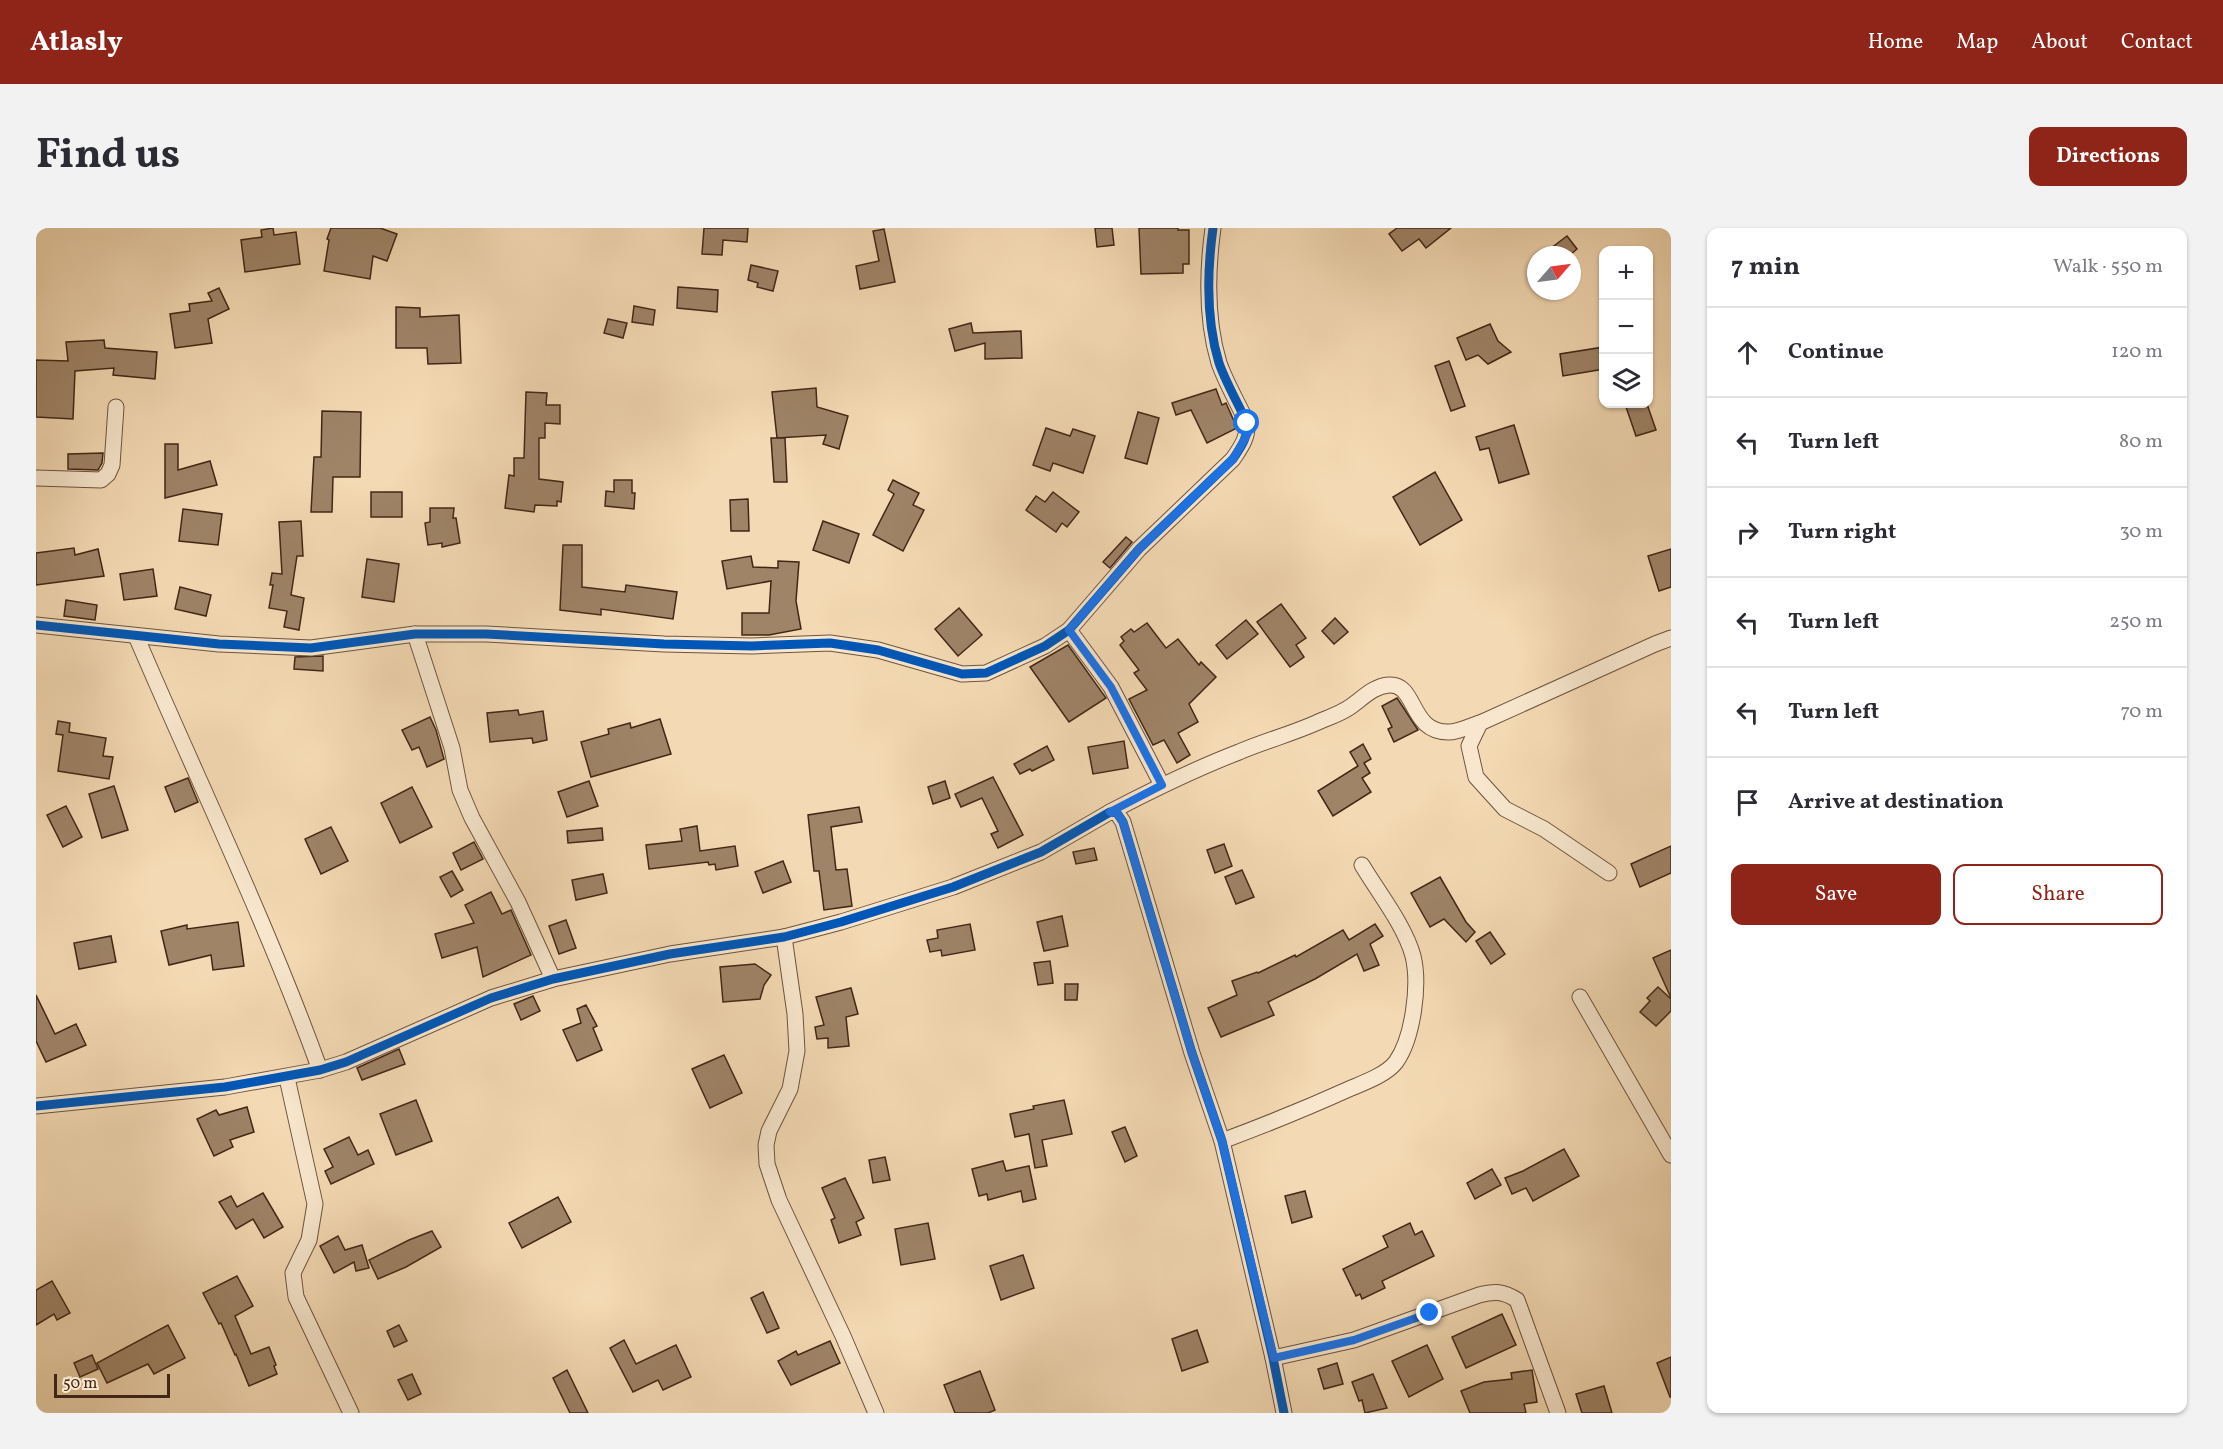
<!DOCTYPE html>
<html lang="en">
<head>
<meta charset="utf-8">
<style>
	:root { --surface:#fff; --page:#f2f2f3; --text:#2b2b33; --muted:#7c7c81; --line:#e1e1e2; --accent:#8f2418 }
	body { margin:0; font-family:Vollkorn,serif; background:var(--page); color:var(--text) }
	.controls { position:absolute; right:18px; top:18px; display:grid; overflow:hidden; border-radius:12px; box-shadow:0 2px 4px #0004 }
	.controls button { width:54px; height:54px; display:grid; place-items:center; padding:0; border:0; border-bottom:2px solid var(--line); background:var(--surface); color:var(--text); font:30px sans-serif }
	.compass { position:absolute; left:1491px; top:18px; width:54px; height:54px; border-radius:50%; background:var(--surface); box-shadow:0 2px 4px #0004; rotate:62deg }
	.scale { position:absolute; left:18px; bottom:15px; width:116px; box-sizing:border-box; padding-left:6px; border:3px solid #422716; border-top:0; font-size:16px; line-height:21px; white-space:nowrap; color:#422716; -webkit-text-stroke:4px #f8e7ce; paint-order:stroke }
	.stop { position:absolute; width:18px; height:18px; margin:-14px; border:4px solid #1a73e8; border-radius:50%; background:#fff }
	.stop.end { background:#1a73e8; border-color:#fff; box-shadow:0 2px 6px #0008 }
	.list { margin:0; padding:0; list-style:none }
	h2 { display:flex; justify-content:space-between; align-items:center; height:78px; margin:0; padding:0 24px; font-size:26px }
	h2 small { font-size:20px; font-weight:400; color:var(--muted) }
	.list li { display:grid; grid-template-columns:39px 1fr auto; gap:18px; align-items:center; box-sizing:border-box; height:90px; padding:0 24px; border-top:2px solid var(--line) }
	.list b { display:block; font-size:22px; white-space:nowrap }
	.list em { font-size:20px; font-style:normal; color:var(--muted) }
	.actions { display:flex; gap:12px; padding:18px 24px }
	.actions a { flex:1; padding:14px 0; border:2px solid var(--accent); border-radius:12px; text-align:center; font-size:21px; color:var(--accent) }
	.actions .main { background:var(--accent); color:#fff }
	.icon { flex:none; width:33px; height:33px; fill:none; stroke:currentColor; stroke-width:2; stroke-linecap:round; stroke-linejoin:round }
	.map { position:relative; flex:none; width:1635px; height:1185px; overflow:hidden; border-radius:12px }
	header { display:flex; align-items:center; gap:36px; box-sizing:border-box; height:84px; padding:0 30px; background:var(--accent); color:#fff }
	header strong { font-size:28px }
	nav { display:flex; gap:33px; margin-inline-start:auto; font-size:21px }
	.intro { display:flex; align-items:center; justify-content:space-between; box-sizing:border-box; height:144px; padding:0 36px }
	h1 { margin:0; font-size:42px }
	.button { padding:15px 27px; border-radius:12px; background:var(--accent); color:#fff; font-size:21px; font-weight:700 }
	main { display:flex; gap:36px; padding:0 36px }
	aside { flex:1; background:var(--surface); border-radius:12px; box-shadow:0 2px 4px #0004 }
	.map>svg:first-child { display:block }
	.building { fill:#9f8468; stroke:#422716; stroke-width:1.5 }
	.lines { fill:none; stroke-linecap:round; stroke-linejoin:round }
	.street-casing { stroke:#6e543e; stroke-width:17 }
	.street { stroke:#f8e7ce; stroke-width:15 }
	.cycleway-casing { stroke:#f8e7ce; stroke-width:13 }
	.cycleway { stroke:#0057b8; stroke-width:9 }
	.route { stroke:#1a73e8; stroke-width:8 }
</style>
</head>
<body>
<header>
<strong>Atlasly</strong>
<nav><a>Home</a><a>Map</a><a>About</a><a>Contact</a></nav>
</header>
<div class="intro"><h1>Find us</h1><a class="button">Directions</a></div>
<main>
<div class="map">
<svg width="1635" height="1185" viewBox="0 0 1635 1185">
	<rect width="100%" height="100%" fill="#f4dab4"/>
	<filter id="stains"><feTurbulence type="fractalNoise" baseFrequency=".00333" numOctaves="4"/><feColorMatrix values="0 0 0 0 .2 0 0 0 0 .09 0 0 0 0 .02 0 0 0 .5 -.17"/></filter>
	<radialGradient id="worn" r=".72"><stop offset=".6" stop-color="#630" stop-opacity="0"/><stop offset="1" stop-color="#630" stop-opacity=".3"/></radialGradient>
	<g class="building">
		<polygon points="237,0 238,7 260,4 264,36 209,44 205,12 226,9 225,2"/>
		<polygon points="295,0 344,0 361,6 351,33 337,28 334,51 288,43 293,12 291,11"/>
		<polygon points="668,0 712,0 711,14 687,12 686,27 666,26"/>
		<polygon points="1059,0 1076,0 1078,17 1061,19"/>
		<polygon points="1103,0 1142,0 1142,2 1153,2 1153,36 1147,36 1147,45 1105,46"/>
		<polygon points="1361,0 1415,0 1390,20 1383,11 1366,23 1353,6"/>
		<polygon points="848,1 859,54 824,61 820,38 843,33 837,3"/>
		<polygon points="1531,8 1541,21 1534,27 1506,27"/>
		<polygon points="715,37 742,43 737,63 721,59 722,55 712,52"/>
		<polygon points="642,59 682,62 681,84 641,80"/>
		<polygon points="183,60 193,81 172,91 176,115 139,120 134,86 154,83 153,76 176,73 172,65"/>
		<polygon points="598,78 619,82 617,97 596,94"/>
		<polygon points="360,79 384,80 384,89 423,87 425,135 392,136 391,120 360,120"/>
		<polygon points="572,91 591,95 587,110 568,105"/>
		<polygon points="935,95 937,105 985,103 986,130 949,131 949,115 919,123 913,101"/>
		<polygon points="1454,96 1462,113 1475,124 1452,136 1442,127 1430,132 1421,110"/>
		<polygon points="68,112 69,120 121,124 119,151 77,147 78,140 39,143 37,191 0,189 0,132 32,133 30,114"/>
		<polygon points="1568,119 1568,141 1527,148 1524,126"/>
		<polygon points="1413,133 1429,178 1415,183 1399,138"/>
		<polygon points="780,160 781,179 812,188 803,221 787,216 790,207 741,210 736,164"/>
		<polygon points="1180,161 1186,177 1190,175 1201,200 1171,215 1155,182 1140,187 1136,175"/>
		<polygon points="490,164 511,165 510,177 524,177 524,196 509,195 509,210 503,210 503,251 527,254 525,274 521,273 521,278 499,277 498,284 469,280 473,247 478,248 478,230 488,230"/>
		<polygon points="1589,176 1611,176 1620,202 1600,208"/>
		<polygon points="286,183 325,184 324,249 297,249 296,284 275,284 278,229 285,229"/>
		<polygon points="1102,184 1123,190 1111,236 1089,230"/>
		<polygon points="1478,197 1493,246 1463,255 1453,220 1444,222 1440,209"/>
		<polygon points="1010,200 1034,208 1037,201 1059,208 1047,245 1017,235 1014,243 997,237"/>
		<polygon points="735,210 749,210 751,254 738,254"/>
		<polygon points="129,216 142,216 142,242 174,233 181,257 129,270"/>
		<polygon points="67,225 66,235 62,242 32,241 32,226"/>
		<polygon points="1399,244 1426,292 1384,317 1357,269"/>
		<polygon points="578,252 596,252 596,265 599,265 598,281 569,278 570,263 578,264"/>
		<polygon points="857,252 883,265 877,277 888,282 867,323 837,307 858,266 852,262"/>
		<rect x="335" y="264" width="31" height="25"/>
		<polygon points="1017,264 1043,284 1031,299 1026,295 1020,304 990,282 1000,268 1009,274"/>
		<polygon points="712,271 713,303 695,303 694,272"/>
		<polygon points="394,280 418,280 417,290 420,290 424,315 406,319 406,315 392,317 389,295 394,294"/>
		<polygon points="147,281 186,286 182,317 143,313"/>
		<polygon points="265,293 267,328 261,328 255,367 268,370 263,402 248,399 251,383 233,380 237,357 234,357 236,345 246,346 243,294"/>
		<polygon points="787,293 823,306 813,335 777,322"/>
		<polygon points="1090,309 1096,314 1074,340 1067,334"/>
		<polygon points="527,317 546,317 546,359 589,364 590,357 641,364 637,391 565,381 565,387 524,382"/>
		<polygon points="38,320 39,327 62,321 68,348 0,357 0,325"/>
		<polygon points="1635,321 1635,359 1623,363 1612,328"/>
		<polygon points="715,328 717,339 742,340 742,333 763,334 760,373 765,401 733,407 706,407 706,385 733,385 735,353 691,361 686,333"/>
		<polygon points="331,331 363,336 358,374 326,369"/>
		<polygon points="117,341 121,368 88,372 84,346"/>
		<polygon points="144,359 175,367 170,388 139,381"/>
		<polygon points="30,372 61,377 59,392 28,388"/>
		<polygon points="1245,376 1270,410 1260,417 1268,429 1254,439 1221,394"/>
		<polygon points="923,380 946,407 922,428 899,401"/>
		<polygon points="1299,390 1312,404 1298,416 1286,403"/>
		<polygon points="1210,392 1222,406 1191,431 1180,417"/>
		<polygon points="1111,395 1130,420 1142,411 1163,437 1165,434 1180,449 1153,476 1162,494 1142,505 1154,527 1141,535 1128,512 1117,517 1093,471 1111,462 1098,445 1103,442 1084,417 1088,413 1085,409 1095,401 1098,404"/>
		<polygon points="1032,417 1070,470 1033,494 994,439"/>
		<polygon points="287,428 287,443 258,441 259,429"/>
		<polygon points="1361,470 1382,502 1358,514 1352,501 1356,499 1346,478"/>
		<polygon points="482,482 483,487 507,483 511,512 497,515 496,510 454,514 451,485"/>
		<polygon points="394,489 400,502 408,531 391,539 383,519 376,522 366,502"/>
		<polygon points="624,491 635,526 555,549 545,514 573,506 572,501 594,495 595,500"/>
		<polygon points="22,493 34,495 33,504 70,510 67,528 77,529 73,551 22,543 27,507 20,506"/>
		<polygon points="1088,513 1092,540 1057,546 1052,519"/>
		<polygon points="1327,516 1335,531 1328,535 1334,545 1326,550 1335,564 1297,588 1282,563 1322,538 1314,524"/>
		<polygon points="1011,518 1018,532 996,543 994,541 984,546 978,536"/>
		<polygon points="957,549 987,607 962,620 955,606 962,603 946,570 925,579 919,566"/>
		<polygon points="152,550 162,574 139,584 129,559"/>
		<polygon points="553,553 562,578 531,589 522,564"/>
		<polygon points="909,553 914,570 897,576 892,559"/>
		<polygon points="78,558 92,602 66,610 53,566"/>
		<polygon points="376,559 396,599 364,615 345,575"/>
		<polygon points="30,578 46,609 27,619 11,587"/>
		<polygon points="823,579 826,594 795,599 800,642 811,641 816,678 788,682 783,643 778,643 772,587"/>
		<polygon points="661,598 664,623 699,618 702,638 680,642 679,636 673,637 672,634 613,641 610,617 646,613 644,601"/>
		<polygon points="295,599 312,633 285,646 269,611"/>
		<polygon points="566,600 567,612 532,615 531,603"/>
		<polygon points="438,614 447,631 425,642 417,625"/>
		<polygon points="1188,616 1196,638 1179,645 1171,622"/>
		<polygon points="1635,618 1635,645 1604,659 1595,636"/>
		<polygon points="1058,620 1061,632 1040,636 1037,624"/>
		<polygon points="747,633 755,654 727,665 719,644"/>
		<polygon points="1206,642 1218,669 1200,676 1189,649"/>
		<polygon points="416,643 427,662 415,669 404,649"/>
		<polygon points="567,646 571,665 540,672 536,652"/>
		<polygon points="1404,649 1430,694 1439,704 1430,714 1408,691 1394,699 1375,665"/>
		<polygon points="455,664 466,686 475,682 495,727 447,749 441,719 406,730 399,706 438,695 429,677"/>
		<polygon points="1026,688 1032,718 1008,723 1001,694"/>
		<polygon points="530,692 540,720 523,726 513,698"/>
		<polygon points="202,694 208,738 177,742 175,727 133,737 125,703 151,697 151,701"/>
		<polygon points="934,696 939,722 906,728 905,722 894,724 891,712 902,710 901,702"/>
		<polygon points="1339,696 1347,708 1334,716 1343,737 1328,743 1321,726 1279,751 1232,774 1238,787 1185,809 1172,780 1201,767 1196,753 1221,744 1222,745 1259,727 1260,729 1307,702 1313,712"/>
		<polygon points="1454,704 1469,726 1455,736 1440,713"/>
		<polygon points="75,708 80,734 43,741 38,715"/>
		<polygon points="1635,722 1635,770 1617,730"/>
		<polygon points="1014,733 1017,755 1002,757 998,735"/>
		<polygon points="719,736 735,747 728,757 724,771 687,774 684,739"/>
		<polygon points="1029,756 1042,756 1041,772 1029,772"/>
		<polygon points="1622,759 1635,771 1635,783 1620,798 1604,784 1614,773 1611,770"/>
		<polygon points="815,760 822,786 810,789 813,818 792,820 792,810 781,811 779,799 788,797 780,769"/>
		<polygon points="0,767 19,806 40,796 50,817 10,834 0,813"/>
		<polygon points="497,768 504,783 485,792 478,776"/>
		<polygon points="550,777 561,798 557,800 566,822 541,833 527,802 545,795 541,781"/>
		<polygon points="363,821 369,836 326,852 321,840"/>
		<polygon points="688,827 706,865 674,880 656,841"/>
		<polygon points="380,872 396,913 360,927 344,886"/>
		<polygon points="1028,872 1036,906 1006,912 1011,938 999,940 993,906 979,909 974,886 998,881 997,878"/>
		<polygon points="211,879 218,904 194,912 197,919 178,928 161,891 180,882 183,887"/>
		<polygon points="1089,899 1101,928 1089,934 1076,904"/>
		<polygon points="313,909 322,927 332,922 338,936 295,956 289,943 297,939 288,921"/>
		<polygon points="1528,921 1543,948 1497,973 1490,960 1476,966 1469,950 1487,943"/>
		<polygon points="849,929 854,952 837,955 833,932"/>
		<polygon points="967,933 970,943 993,938 1000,971 987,974 985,963 952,972 951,966 943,968 936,941"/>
		<polygon points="1456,941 1465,957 1439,971 1431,955"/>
		<polygon points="809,950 828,990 820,994 825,1007 803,1015 795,992 799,990 786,960"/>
		<polygon points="1269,963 1276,989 1256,995 1249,968"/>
		<polygon points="227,965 247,999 228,1010 217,991 200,1001 183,974 195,968 201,979"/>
		<polygon points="522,969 535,994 486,1020 473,995"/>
		<polygon points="892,995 899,1031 865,1037 859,1001"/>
		<polygon points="1374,995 1379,1007 1386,1003 1398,1028 1346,1053 1349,1060 1326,1071 1324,1066 1320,1068 1307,1041 1352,1019 1347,1008"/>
		<polygon points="396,1003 405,1019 370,1039 342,1051 333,1032 373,1012"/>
		<polygon points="302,1008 309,1022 326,1017 333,1040 320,1043 318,1034 298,1045 284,1018"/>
		<polygon points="987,1027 998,1060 965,1072 954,1038"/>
		<polygon points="201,1048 217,1078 199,1088 215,1126 233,1119 240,1137 238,1138 241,1146 213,1158 200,1126 199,1127 185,1095 183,1096 167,1065"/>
		<polygon points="16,1053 34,1085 21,1092 18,1086 0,1097 0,1062"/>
		<polygon points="727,1064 743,1100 731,1105 715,1070"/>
		<polygon points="1466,1086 1480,1117 1430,1140 1416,1109"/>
		<polygon points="132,1097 149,1130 118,1146 112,1136 71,1155 61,1135"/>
		<polygon points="363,1097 371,1113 358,1119 351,1103"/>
		<polygon points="1161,1102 1172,1134 1146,1143 1136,1111"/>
		<polygon points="588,1112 600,1136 640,1117 655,1149 627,1162 622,1152 597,1164 574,1120"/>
		<polygon points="794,1113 804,1135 755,1157 742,1133 760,1123 762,1127"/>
		<polygon points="1391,1117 1407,1151 1373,1169 1356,1133"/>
		<polygon points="56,1127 62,1141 44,1149 38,1135"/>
		<polygon points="1635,1129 1635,1169 1634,1169 1621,1135"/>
		<polygon points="1301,1135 1307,1156 1288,1161 1282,1141"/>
		<polygon points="531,1142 552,1185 534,1185 517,1150"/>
		<polygon points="1496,1142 1501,1174 1488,1176 1490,1185 1434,1185 1425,1163 1448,1154 1476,1151 1475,1145"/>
		<polygon points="944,1143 959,1182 952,1185 919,1185 908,1157"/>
		<polygon points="376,1146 385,1166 372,1172 362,1152"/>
		<polygon points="1337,1146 1351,1180 1329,1185 1326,1172 1323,1173 1316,1154"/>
		<polygon points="1568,1158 1576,1185 1546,1185 1540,1166"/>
	</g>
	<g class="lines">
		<defs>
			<g id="street">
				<polyline points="0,250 65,252 72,246 76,237 80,179"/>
				<path d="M0 397 183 416 275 420 379 406H450L628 416 716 418 794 415 842 422 926 446 950 445 1009 418 1033 402 1103 321 1197 231C1205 219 1212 210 1211 195 1202 175 1190 155 1183 135 1170 92 1171 44 1177 0"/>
				<polyline points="1033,402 1075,459 1126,557"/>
				<polyline points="379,406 416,520 424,562 436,590 482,674 517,751"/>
				<path d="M100 408C162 553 231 695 284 842"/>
				<polyline points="1444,495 1433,518 1440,549 1469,581 1508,601 1573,645"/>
				<path d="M1074 584C1116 562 1159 541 1203 524 1229 513 1255 506 1280 495 1291 490 1304 486 1314 479 1326 471 1337 458 1353 457 1381 455 1373 505 1413 504 1422 504 1434 498 1444 495L1619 416 1635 410"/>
				<polyline points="748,709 759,786 761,823 754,861 733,903 730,917 731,936 743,972 807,1108 840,1185"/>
				<polyline points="1544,769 1635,927"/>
				<polyline points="251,850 279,976 273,1012 257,1045 260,1069 315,1185"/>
				<polyline points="0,878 189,859 284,842 310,834 455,770 517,751 634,726 748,709 805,694 917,659 1005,624 1074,584 1081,585 1087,594 1156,825 1186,913 1237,1130 1248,1185"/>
				<path d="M1186 913C1229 897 1271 880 1313 861 1327 855 1350 847 1360 834 1377 810 1384 757 1377 728 1369 698 1342 664 1326 637"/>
				<path d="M1237 1130 1318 1112 1443 1067C1459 1063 1467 1063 1481 1072L1522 1185"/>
			</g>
		</defs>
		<use href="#street" class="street-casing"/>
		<use href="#street" class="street"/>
		<defs>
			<g id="cycleway">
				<path d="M0 397 183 416 275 420 379 406H450L628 416 716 418 794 415 842 422 926 446 950 445 1009 418 1033 402 1103 321 1197 231C1205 219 1212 210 1211 195 1202 175 1190 155 1183 135 1170 92 1171 44 1177 0"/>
				<polyline points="0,878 189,859 284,842 310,834 455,770 517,751 634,726 748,709 805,694 917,659 1005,624 1074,584 1081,585 1087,594 1156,825 1186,913 1237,1130 1248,1185"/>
			</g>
		</defs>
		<use href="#cycleway" class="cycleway-casing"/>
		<use href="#cycleway" class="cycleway"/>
	</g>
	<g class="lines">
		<polyline class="route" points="1211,195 1212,205 1197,231 1103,321 1033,402 1075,459 1126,557 1074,584 1081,585 1087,594 1156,825 1186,913 1238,1130 1318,1112 1394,1085"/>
	</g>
	<rect width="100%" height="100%" filter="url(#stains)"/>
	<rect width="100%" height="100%" fill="url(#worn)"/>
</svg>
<div class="controls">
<button>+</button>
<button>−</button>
<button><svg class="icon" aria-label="layers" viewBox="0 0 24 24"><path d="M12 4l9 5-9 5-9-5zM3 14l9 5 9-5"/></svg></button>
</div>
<svg class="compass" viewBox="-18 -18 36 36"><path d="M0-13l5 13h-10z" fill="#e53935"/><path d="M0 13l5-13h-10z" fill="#7c7c81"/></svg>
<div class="scale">50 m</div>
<div class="stop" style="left:1211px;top:195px"></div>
<div class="stop end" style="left:1394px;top:1085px"></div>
</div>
<aside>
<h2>7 min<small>Walk · 550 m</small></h2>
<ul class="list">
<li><svg class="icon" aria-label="ahead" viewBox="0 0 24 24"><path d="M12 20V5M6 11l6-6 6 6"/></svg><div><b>Continue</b></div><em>120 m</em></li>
<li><svg class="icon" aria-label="left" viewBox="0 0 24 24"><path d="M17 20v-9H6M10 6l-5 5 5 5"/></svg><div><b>Turn left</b></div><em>80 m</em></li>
<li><svg class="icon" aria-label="right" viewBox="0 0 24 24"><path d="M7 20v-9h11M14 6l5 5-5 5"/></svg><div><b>Turn right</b></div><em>30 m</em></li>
<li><svg class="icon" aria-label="left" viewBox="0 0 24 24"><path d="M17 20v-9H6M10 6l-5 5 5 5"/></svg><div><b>Turn left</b></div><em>250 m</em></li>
<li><svg class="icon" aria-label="left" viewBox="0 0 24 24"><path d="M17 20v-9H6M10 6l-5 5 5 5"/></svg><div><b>Turn left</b></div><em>70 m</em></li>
<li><svg class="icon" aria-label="arrive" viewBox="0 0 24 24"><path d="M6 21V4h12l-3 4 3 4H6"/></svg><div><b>Arrive at destination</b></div></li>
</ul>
<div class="actions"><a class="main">Save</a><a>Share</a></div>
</aside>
</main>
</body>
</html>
